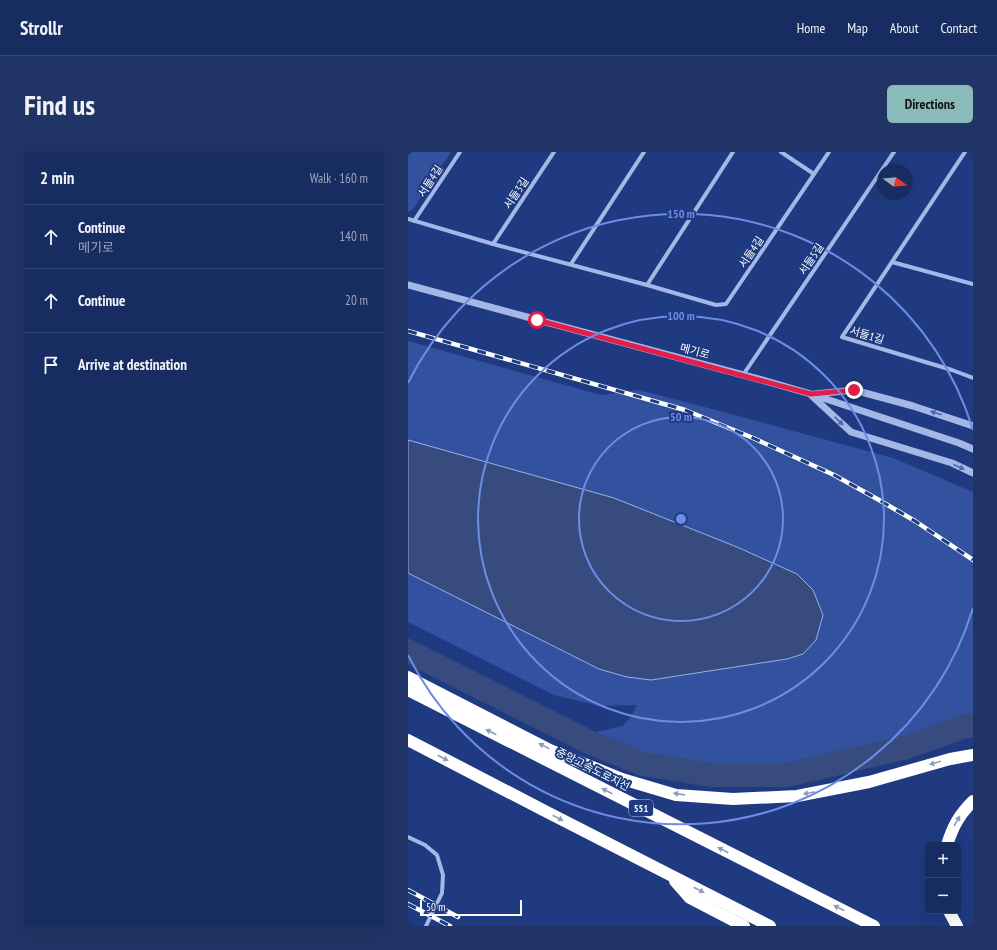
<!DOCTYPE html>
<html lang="en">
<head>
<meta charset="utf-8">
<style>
	:root { --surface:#172c60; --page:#203466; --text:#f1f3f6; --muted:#9ea7bd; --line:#364875; --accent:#8bbbb9 }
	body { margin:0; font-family:"PT Sans Narrow","Noto Sans KR",sans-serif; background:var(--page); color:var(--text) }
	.controls { position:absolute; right:12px; bottom:12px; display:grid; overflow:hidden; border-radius:6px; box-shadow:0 4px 16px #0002 }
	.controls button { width:36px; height:36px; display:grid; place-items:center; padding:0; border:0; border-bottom:1px solid var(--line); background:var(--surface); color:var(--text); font:20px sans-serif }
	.compass { position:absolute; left:469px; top:12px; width:36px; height:36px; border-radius:50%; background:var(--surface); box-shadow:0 4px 16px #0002; rotate:106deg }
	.scale { position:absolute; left:12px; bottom:10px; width:102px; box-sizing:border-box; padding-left:4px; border:2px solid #fff; border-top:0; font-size:11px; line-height:14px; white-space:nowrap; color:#fff; -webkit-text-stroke:3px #1f3a80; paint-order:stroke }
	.stop { position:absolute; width:12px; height:12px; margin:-9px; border:3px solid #e11d48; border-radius:50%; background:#fff }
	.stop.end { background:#e11d48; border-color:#fff; box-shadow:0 1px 4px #0008 }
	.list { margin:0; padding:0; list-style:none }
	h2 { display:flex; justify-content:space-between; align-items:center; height:52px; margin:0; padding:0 16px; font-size:17px }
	h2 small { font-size:13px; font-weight:400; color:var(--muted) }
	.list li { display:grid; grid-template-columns:26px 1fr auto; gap:12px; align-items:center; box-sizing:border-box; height:64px; padding:0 16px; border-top:1px solid var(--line) }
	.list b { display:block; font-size:15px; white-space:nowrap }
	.list p { margin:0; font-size:13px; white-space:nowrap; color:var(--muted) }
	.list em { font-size:13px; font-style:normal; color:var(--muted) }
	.icon { flex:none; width:22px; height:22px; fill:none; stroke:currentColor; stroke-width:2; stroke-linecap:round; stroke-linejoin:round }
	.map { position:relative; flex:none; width:565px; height:774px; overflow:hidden; border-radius:6px }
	header { display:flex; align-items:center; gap:24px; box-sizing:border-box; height:56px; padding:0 20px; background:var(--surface); border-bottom:1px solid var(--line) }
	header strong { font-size:19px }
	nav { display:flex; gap:22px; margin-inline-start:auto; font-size:14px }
	.intro { display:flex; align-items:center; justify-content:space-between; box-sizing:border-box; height:96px; padding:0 24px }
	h1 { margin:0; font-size:28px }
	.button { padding:10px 18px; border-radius:6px; background:var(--accent); color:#111; font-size:14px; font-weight:700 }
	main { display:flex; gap:24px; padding:0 24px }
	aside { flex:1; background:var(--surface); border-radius:6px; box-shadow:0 4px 16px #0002 }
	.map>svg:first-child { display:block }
	.green { fill:#32529f }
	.water { fill:#374b7f; stroke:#97b1ea }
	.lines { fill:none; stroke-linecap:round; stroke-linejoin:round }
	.river { stroke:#374b7f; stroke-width:24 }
	.minor { stroke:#a4b8e8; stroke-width:4 }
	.tertiary { stroke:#a4b8e8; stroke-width:7 }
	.motorway { stroke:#fff; stroke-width:12 }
	.rail-casing { stroke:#fff; stroke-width:4.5 }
	.rail { stroke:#1f3a80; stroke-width:3; stroke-dasharray:9; stroke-linecap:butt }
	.oneway { fill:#4e66a4 }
	.oneway2 { fill:#8f9cc0 }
	.route { stroke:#e11d48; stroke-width:5 }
	.ring { fill:none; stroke:#6c8ce6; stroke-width:2 }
	.labels { text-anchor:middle; stroke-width:4; stroke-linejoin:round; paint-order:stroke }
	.shield { fill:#1f3a80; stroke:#bcc4d9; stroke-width:1 }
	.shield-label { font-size:10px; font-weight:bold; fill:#fff }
	.street-label { font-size:11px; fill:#fff; stroke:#1f3a80 }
	.centre { fill:#6c8ce6; stroke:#1f3a80; stroke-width:2 }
	.ring-label { font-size:12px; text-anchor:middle; font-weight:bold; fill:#6c8ce6; stroke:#1f3a80; stroke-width:4; stroke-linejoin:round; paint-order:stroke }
</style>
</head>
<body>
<header>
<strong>Strollr</strong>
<nav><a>Home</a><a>Map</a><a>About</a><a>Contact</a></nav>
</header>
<div class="intro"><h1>Find us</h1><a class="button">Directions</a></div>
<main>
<aside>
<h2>2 min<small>Walk · 160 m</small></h2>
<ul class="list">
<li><svg class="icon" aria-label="ahead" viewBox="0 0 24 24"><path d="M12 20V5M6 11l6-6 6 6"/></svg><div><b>Continue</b><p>메기로</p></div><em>140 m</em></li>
<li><svg class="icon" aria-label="ahead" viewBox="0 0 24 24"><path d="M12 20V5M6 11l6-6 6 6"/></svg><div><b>Continue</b></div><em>20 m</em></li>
<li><svg class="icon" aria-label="arrive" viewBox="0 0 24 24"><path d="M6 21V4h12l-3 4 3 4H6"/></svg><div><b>Arrive at destination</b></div></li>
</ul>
</aside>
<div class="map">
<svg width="565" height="774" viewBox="0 0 565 774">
	<rect width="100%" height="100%" fill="#1f3a80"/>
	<g class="green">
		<polygon points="0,0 43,0 5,57 0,60"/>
		<polygon points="0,189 193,243 231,238 308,258 485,306 565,340 565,567 550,568 517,581 481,592 434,600 363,616 325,614 295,614 243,607 183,581 215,574 224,563 229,553 192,554 146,543 0,470"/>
	</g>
	<polygon class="water" points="0,288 206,346 329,395 389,422 405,438 415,463 408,488 395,502 379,507 243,528 219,525 191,517 0,421"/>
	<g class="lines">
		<polyline class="river" points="0,499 183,591 235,612 303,623 379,623 499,595 558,574 565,574"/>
		<g class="minor">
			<polyline points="373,0 406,22"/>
			<polyline points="557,0 434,185 544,218 565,226"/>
			<polyline points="0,67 85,92 239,133 308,153 318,152 421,0"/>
			<polyline points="6,69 52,0"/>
			<polyline points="85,92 146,0"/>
			<polyline points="484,110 565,132"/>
			<polyline points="163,112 236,0"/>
			<polyline points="239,133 325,0"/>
			<polyline points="335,223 486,0"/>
			<polyline points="0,685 17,693 29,703 35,723 34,741 18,774"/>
		</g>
		<g class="tertiary">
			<polyline points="0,133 354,228 403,242 551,291 565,297"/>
			<polyline points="407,242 446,238 505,254 565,274"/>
			<polyline points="404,244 443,280 544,311 565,321"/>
		</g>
		<g class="motorway">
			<polyline points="0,525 142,598 214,627 268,643 325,647 389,644 461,630 542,607 565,603"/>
			<polyline points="0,538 466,774"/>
			<polyline points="0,588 135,658 362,774"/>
			<path d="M539 693C545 674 551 663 565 649"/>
			<polyline points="267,729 282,746 336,774"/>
			<polyline points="541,759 549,774"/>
		</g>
		<defs>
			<g id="rail">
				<polyline points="0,179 277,258 345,286 426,323 471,348 507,369 565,408"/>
				<polyline points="0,738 50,765"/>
				<polyline points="0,752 42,774"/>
			</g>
		</defs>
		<use href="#rail" class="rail-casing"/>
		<use href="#rail" class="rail"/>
	</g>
	<defs><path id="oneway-solid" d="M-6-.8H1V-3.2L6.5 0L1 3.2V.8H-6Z"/></defs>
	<g class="oneway">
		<use href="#oneway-solid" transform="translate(528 261) rotate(-162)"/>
		<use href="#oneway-solid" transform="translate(431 269) rotate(43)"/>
		<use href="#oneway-solid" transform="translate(551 315) rotate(24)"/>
	</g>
	<g class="oneway2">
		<use href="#oneway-solid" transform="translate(83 580) rotate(-153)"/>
		<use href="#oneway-solid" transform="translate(136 594) rotate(-153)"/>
		<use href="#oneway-solid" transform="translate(35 606) rotate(27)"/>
		<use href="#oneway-solid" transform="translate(527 611) rotate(164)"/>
		<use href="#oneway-solid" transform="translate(199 639) rotate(-153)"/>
		<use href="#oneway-solid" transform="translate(401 641) rotate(169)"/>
		<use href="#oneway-solid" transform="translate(271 642) rotate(-172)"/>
		<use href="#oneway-solid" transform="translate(150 666) rotate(27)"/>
		<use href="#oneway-solid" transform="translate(549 669) rotate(-60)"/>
		<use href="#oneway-solid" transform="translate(315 698) rotate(-153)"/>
		<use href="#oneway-solid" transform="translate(291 738) rotate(27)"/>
		<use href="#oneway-solid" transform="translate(431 756) rotate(-153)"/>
	</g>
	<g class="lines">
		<polyline class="route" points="129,168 403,242 446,238"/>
	</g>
	<g class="ring">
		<circle cx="273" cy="367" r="102"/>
		<circle cx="273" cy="367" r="203"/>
		<path d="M565 456A305 305 0 0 1 0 503M0 231A305 305 0 0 1 565 278"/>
	</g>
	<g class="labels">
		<rect class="shield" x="221" y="648" width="24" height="16" rx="3"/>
		<g class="shield-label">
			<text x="233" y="660">551</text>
		</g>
		<g class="street-label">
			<text transform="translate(22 29) rotate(-57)" y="4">서들4길</text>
			<text transform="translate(108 41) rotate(-56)" y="4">서들3길</text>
			<text transform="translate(343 100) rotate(-56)" y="4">서들4길</text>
			<text transform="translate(403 107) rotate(-56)" y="4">서들5길</text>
			<text transform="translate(459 183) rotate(17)" y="4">서들1길</text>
			<text transform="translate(287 199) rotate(15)" y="4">메기로</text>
			<text transform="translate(185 617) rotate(27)" y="4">중앙고속도로지선</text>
		</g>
	</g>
	<circle cx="273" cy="367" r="6" class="centre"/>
	<g class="ring-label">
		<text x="273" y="66">150 m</text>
		<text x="273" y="168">100 m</text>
		<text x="273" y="269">50 m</text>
	</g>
</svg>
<div class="controls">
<button>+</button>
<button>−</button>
</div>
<svg class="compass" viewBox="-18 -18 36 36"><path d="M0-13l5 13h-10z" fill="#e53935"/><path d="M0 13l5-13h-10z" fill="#9ea7bd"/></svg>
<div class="scale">50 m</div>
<div class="stop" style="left:129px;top:168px"></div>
<div class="stop end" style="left:446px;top:238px"></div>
</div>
</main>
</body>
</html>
